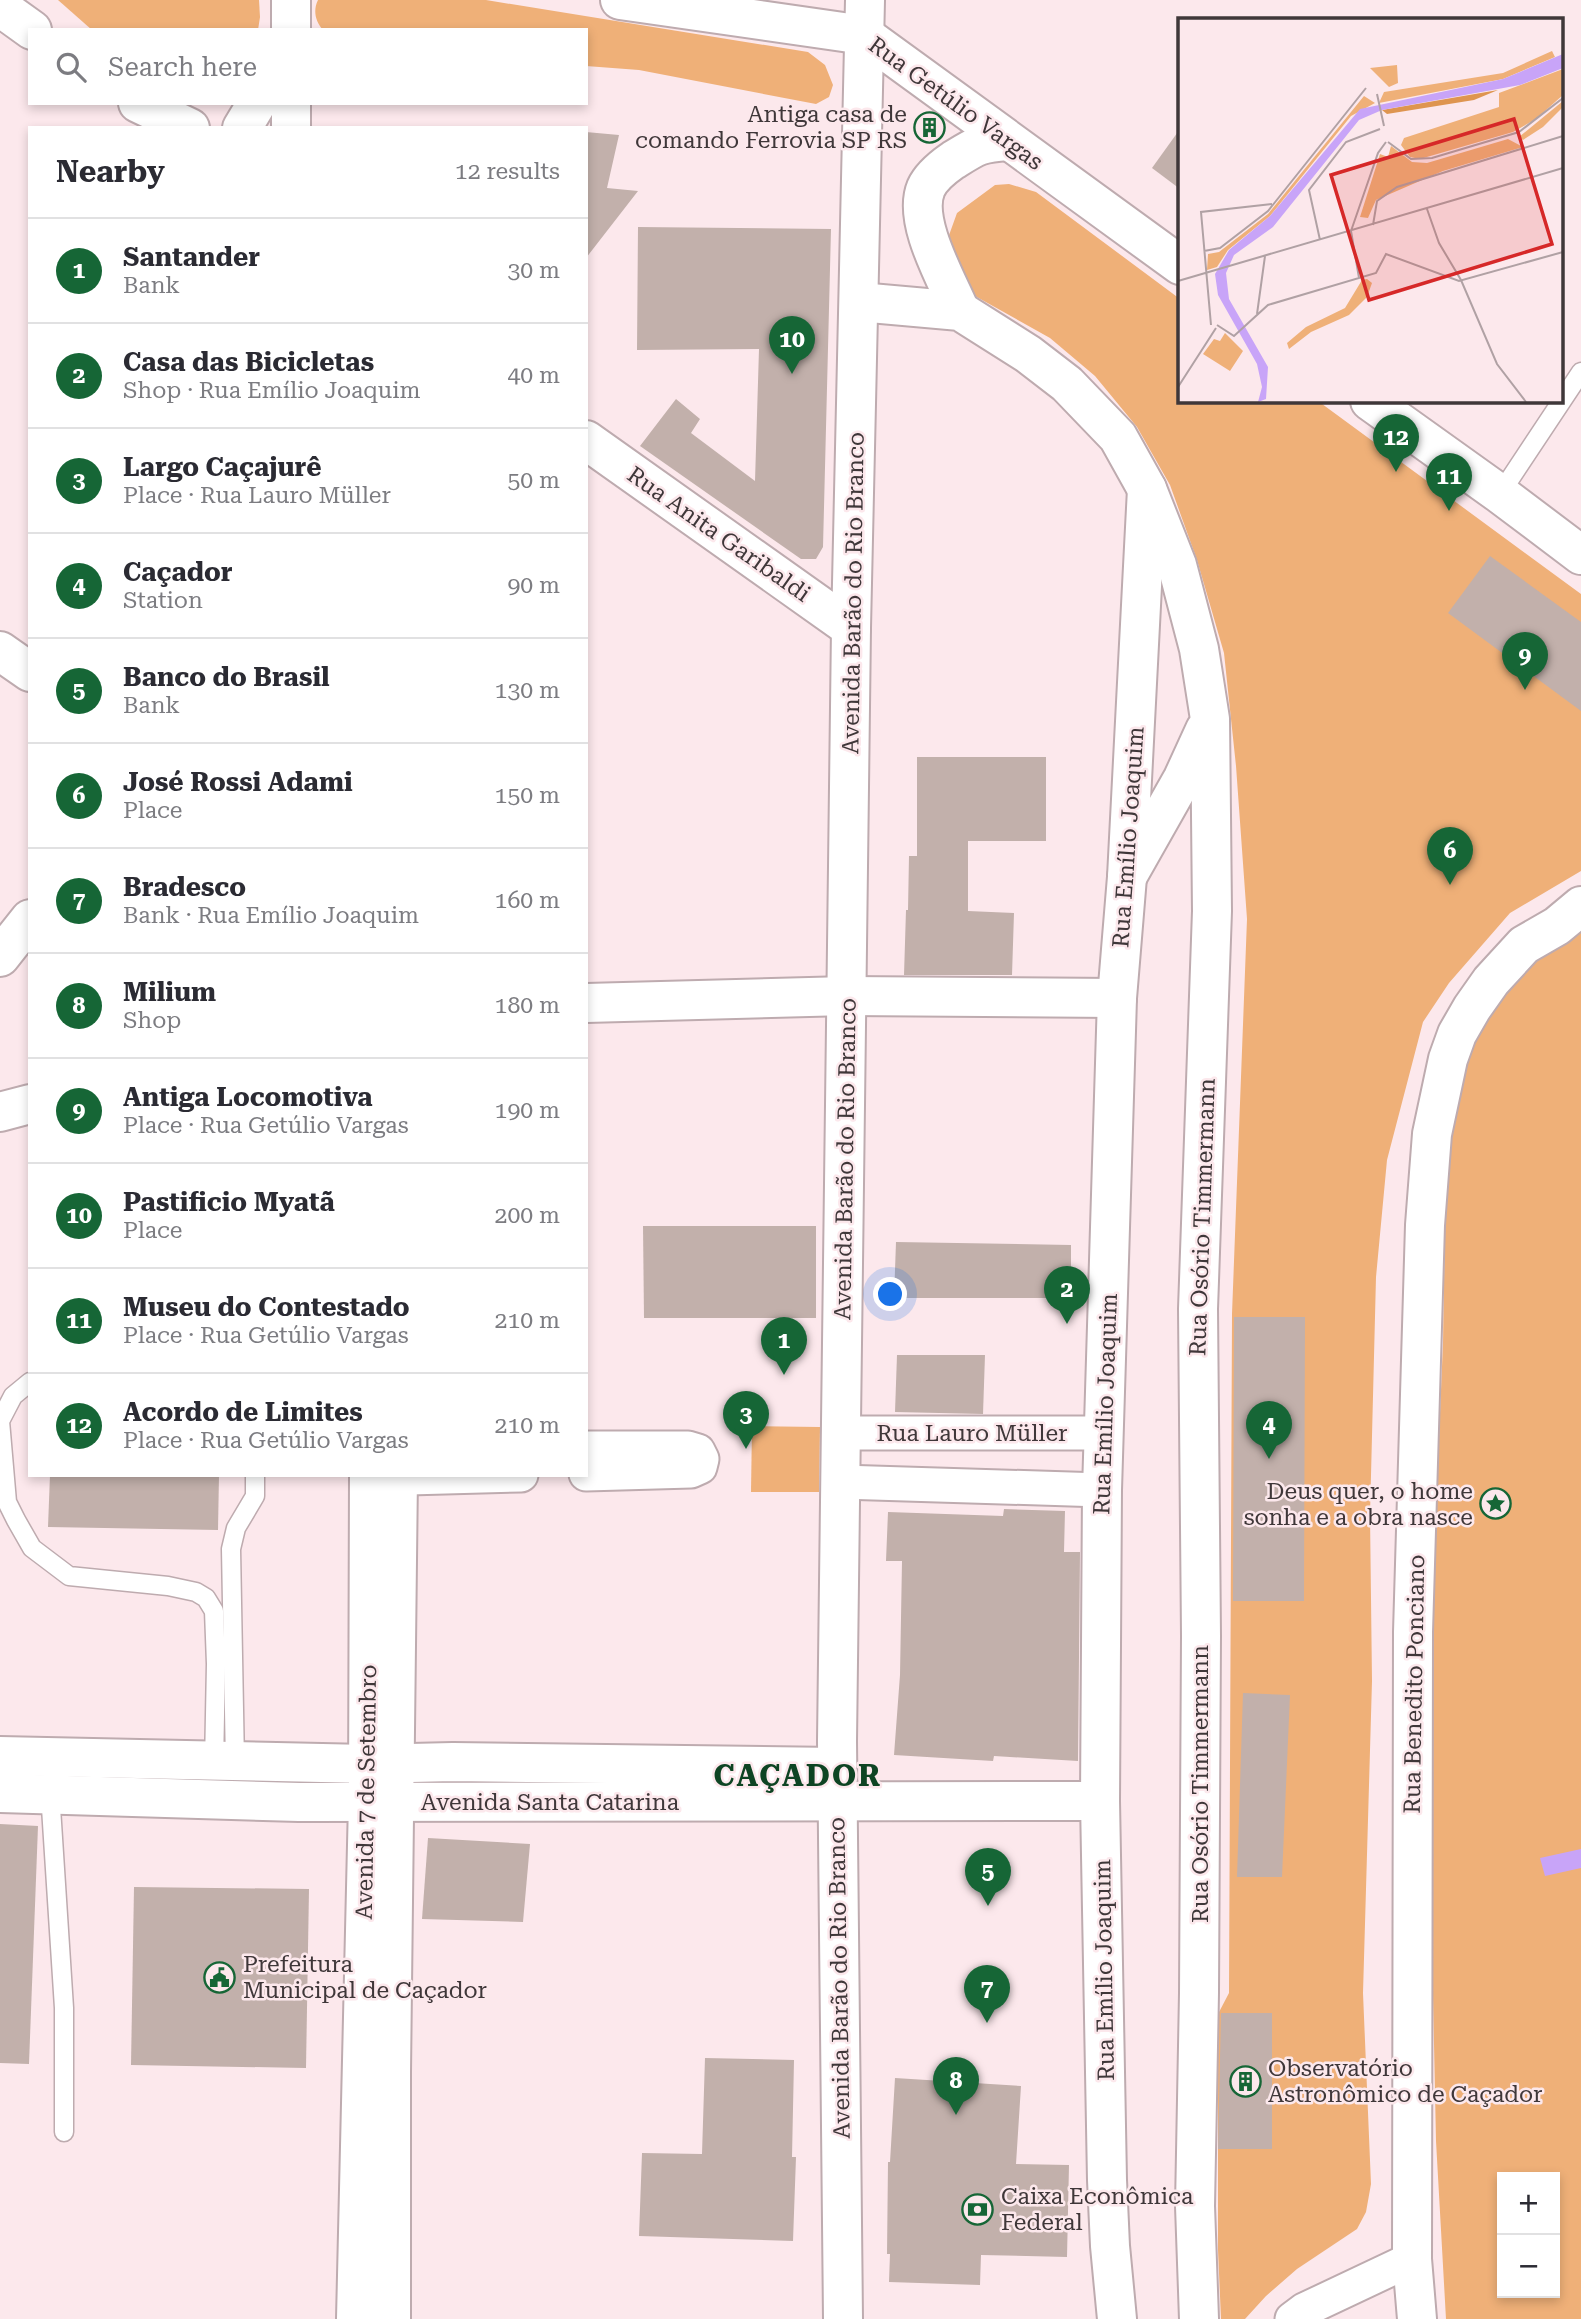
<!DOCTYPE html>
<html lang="en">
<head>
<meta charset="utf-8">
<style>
	:root { --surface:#fff; --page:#f7f7f7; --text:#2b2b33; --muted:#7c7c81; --line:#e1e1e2; --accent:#166636 }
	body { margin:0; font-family:"Roboto Serif",serif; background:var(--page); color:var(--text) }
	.controls { position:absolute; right:21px; bottom:21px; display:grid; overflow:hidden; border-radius:0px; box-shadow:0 4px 10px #0003 }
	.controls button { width:63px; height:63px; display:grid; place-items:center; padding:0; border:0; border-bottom:2px solid var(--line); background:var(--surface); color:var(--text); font:35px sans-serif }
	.you { position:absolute; left:891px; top:1295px; width:24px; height:24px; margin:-18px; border:5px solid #fff; border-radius:50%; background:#1a73e8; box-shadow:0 0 0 10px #1a73e833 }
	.badge { display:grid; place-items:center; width:46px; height:46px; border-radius:50%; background:var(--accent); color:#fff; font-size:23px; font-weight:700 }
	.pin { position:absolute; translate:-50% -58px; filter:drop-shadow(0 2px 4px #0008) }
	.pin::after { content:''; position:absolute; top:37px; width:24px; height:21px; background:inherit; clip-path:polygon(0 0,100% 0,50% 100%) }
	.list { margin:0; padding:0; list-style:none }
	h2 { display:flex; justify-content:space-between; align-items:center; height:91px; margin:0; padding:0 28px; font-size:30px }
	h2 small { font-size:23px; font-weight:400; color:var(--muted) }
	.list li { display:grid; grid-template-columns:46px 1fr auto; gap:21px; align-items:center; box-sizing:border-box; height:105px; padding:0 28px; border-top:2px solid var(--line) }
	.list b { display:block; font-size:26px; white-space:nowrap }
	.list p { margin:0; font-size:23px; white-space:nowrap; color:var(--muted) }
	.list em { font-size:23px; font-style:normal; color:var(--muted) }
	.icon { flex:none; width:38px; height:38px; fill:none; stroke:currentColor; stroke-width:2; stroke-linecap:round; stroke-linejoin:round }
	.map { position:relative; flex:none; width:1581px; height:2319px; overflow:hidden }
	.search { position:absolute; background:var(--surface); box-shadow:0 4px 10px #0003; left:28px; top:28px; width:560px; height:77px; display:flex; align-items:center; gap:18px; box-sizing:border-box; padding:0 24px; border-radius:0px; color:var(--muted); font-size:26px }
	.panel { position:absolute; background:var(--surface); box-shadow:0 4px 10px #0003; left:28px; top:126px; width:560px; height:1351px; border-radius:0px }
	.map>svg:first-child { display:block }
	.green { fill:#efb078; fill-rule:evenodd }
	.water { fill:#c8a4f8 }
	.building { fill:#c2b0ab }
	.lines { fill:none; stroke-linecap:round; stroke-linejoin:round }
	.service-casing { stroke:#beabaf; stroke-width:21 }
	.minor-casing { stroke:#beabaf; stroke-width:37 }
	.tertiary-casing { stroke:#beabaf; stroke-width:42 }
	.secondary-casing { stroke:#beabaf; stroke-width:42 }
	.service { stroke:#fff; stroke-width:18 }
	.minor { stroke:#fff; stroke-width:33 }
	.tertiary { stroke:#fff; stroke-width:38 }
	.secondary { stroke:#fff; stroke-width:38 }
	.labels { text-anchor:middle; stroke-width:5; stroke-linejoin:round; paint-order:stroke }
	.street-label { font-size:23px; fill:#3f3739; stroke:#fce8ec }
	.poi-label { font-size:23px; fill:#3f3739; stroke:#fce8ec; text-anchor:start }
	.district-label { font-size:30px; font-weight:bold; letter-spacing:2px; fill:#0e4423; stroke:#fce8ec }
	.inset-road { fill:none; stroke:#b0a1a4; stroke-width:2 }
	.view { fill:#d62828; fill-opacity:0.15; stroke:#d62828; stroke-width:3.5 }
	.inset-edge { fill:none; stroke:#3f3739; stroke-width:3.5 }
</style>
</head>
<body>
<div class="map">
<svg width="1581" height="2319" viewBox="0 0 1581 2319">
	<rect width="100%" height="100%" fill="#fce8ec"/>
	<g class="green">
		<polygon points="58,0 259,0 260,17 258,30 92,30"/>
		<path d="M318 0H486L808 52 825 65 833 85 829 97 816 104 639 70 586 66V30H323C315 21 313 10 318 0Z"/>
		<polygon points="1009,184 1036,192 1180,299 1180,401 1318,401 1581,594 1581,871 1510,913 1449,983 1423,1022 1387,1160 1376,1277 1370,1515 1372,1681 1363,1993 1371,2184 1366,2212 1357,2229 1297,2269 1266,2296 1245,2319 1221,2319 1218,2250 1218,2014 1229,1993 1232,1314 1247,919 1236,766 1224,653 1197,560 1170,485 1137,427 1095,376 1050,338 975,296 959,272 948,238 957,213 995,185"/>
		<path d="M1581 927V2319H1446L1436 2141 1432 1947 1431 1733 1432 1600 1443 1343 1446 1159 1470 1031 1512 973ZM1502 2177H1555V2293H1502Z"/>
		<polygon points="752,1426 820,1427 819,1492 751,1492"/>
	</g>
	<polygon class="water" points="1581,1849 1581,1868 1545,1876 1540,1858"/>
	<g class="building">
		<polygon points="1180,129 1180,189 1152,168"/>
		<polygon points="586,132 619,135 607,188 638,191 586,258"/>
		<polygon points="638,227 831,229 823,547 816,559 801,559 640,446 676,399 700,419 691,433 755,481 759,349 637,350"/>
		<polygon points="1490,556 1581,622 1581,711 1448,613"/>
		<polygon points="917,757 1046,757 1046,841 968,841 968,911 1014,913 1012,975 904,975 906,910 908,910 909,856 917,856"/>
		<polygon points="643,1226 816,1226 816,1318 644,1318"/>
		<polygon points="896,1242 1071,1245 1071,1298 894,1298"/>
		<polygon points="1234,1317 1305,1317 1304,1601 1233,1601"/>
		<polygon points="897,1355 985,1355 983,1414 895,1412"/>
		<polygon points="50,1475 219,1475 218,1530 48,1527"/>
		<polygon points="1004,1509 1065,1511 1064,1552 1080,1552 1078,1761 994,1756 993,1761 894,1755 900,1675 902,1561 886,1561 888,1512 1003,1516"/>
		<polygon points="1243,1693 1290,1695 1282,1877 1237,1877"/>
		<polygon points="0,1824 38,1826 29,2064 0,2063"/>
		<polygon points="428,1838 530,1844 523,1922 422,1919"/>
		<polygon points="134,1887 309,1889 306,2068 131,2065"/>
		<polygon points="1221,2013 1272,2013 1272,2149 1218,2149"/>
		<polygon points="705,2058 794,2060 792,2157 796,2157 793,2241 639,2236 642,2153 702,2154"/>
		<polygon points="895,2078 1021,2086 1016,2164 1069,2165 1067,2257 981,2255 980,2285 889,2282 890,2254 887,2254 888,2162 890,2162"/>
	</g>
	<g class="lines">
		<defs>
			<g id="service">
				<polyline points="1500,494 1581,372"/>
				<polyline points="30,1382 13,1396 0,1421 7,1502 16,1520 32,1548 69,1576 168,1586 196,1592 206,1598 214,1611 216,1664 214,1765"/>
				<polyline points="235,1764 231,1549 236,1528 255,1496 255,1475"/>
				<polyline points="50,1792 64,2008 64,2132"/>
			</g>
			<g id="minor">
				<polyline points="842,1433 1103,1433"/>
				<polyline points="586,1448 688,1448 698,1451 702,1459 700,1467 691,1471 586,1474"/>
				<polyline points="372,1479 521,1475"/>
				<polyline points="841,1482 1102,1490"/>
				<polyline points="1292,2319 1304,2310 1412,2259"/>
			</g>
			<g id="tertiary">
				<polyline points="0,7 32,30"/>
				<polyline points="138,103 190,128"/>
				<polyline points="586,440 851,628"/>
				<polyline points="0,651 30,672"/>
				<polyline points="847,996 1117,998"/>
				<polyline points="0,1756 367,1764 453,1762 837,1767"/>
				<polyline points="0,1793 299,1802 1100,1801"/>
				<polyline points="356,2319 368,1802 369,1475"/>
				<polyline points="391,2319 391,2072 398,1475"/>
				<polyline points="1117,2319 1110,2246 1107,2180 1100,1801 1102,1490 1117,998 1127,877 1147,489"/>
			</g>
			<g id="secondary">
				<polyline points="291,0 291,30"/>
				<polyline points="620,0 864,35 1180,265"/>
				<polyline points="242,128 257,103"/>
				<polyline points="291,128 291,103"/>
				<polyline points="859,302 960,311 1028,354 1067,384 1118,437 1147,489 1177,565 1199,649 1210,719 1212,911 1198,1309 1201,1636 1199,1993 1195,2206 1199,2319"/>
				<path d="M960 311C947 280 912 221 926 188 931 177 942 168 952 161 976 146 979 143 1007 141"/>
				<polyline points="1370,401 1500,494 1581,555"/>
				<polyline points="1127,877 1183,778 1205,730"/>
				<polyline points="0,957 30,919"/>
				<polyline points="586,1003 847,996"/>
				<polyline points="0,1112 30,1104"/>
				<polyline points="843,2319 837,1741 851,628 865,0"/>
				<polyline points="1417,2319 1412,2259 1413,1632 1425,1225 1432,1134 1448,1059 1457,1034 1472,1008 1491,981 1524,945 1557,926 1581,906"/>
			</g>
		</defs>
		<use href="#service" class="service-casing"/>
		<use href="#minor" class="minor-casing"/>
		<use href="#tertiary" class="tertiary-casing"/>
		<use href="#secondary" class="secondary-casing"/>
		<use href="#service" class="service"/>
		<use href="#minor" class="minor"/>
		<use href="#tertiary" class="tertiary"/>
		<use href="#secondary" class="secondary"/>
	</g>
	<defs>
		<symbol id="building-ring" viewBox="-11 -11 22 22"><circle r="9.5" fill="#fce8ec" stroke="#166636" stroke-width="1.5"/><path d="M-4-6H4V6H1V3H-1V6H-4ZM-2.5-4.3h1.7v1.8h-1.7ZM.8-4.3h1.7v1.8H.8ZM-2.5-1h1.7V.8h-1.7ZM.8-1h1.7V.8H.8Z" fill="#166636"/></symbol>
		<symbol id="sight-ring" viewBox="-11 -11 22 22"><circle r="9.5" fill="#fce8ec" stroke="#166636" stroke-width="1.5"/><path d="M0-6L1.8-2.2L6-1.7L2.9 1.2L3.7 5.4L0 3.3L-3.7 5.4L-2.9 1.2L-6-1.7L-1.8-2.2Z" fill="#166636"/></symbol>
		<symbol id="civic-ring" viewBox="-11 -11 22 22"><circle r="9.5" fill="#fce8ec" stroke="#166636" stroke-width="1.5"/><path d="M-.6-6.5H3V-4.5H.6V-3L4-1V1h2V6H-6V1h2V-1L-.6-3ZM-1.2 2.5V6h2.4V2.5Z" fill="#166636"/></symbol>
		<symbol id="bank-ring" viewBox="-11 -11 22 22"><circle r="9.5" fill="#fce8ec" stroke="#166636" stroke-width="1.5"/><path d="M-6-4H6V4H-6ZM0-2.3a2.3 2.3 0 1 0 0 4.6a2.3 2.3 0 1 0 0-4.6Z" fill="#166636"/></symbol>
	</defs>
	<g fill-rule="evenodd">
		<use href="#building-ring" x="912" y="110" width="35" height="35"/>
		<use href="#sight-ring" x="1478" y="1486" width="35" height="35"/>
		<use href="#civic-ring" x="202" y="1960" width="35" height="35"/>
		<use href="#building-ring" x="1228" y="2064" width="35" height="35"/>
		<use href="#bank-ring" x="960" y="2192" width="35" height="35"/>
	</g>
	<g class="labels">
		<g class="street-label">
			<text transform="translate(956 103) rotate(36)" y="8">Rua Getúlio Vargas</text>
			<text transform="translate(719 534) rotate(35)" y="8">Rua Anita Garibaldi</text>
			<text transform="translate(853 593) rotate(-89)" y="8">Avenida Barão do Rio Branco</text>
			<text transform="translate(1128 837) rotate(-86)" y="8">Rua Emílio Joaquim</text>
			<text transform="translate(845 1159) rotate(-89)" y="8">Avenida Barão do Rio Branco</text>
			<text transform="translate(1202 1217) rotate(-88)" y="8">Rua Osório Timmermann</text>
			<text transform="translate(1105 1404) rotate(-88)" y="8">Rua Emílio Joaquim</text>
			<text x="972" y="1441">Rua Lauro Müller</text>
			<text transform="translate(1414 1684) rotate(-89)" y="8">Rua Benedito Ponciano</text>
			<text transform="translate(1200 1784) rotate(-90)" y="8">Rua Osório Timmermann</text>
			<text transform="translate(366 1792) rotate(-89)" y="8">Avenida 7 de Setembro</text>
			<text x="550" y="1810">Avenida Santa Catarina</text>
			<text transform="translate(1104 1970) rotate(-91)" y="8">Rua Emílio Joaquim</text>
			<text transform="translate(839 1978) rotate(-91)" y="8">Avenida Barão do Rio Branco</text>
		</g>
		<g class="poi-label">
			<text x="907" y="122" text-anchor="end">Antiga casa de<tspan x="907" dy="26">comando Ferrovia SP RS</tspan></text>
			<text x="1473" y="1499" text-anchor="end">Deus quer, o home<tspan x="1473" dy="26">sonha e a obra nasce</tspan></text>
			<text x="243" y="1972">Prefeitura<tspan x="243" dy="26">Municipal de Caçador</tspan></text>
			<text x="1268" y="2076">Observatório<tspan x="1268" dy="26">Astronômico de Caçador</tspan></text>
			<text x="1001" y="2204">Caixa Econômica<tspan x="1001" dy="26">Federal</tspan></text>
		</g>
		<g class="district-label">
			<text x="798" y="1786">CAÇADOR</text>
		</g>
	</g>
	<g transform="translate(1178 18)">
		<rect width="385" height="385" fill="#fce8ec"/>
		<path d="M374 33 377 39 325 61 201 85 206 74 325 55ZM219 47 220 65 211 69 192 50ZM385 51V77L358 101 335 114 242 141 232 139 223 127 226 120 321 89V75ZM186 78 197 85 173 98 92 198 50 232 39 249 29 252 30 236 41 234 90 196ZM385 83V89L365 109 345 122 341 119ZM330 121 345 129 265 153 198 182 190 200 182 199 202 136 210 139 213 128 234 144 249 145ZM189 261 194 265 189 279 171 297 133 314 111 331 109 325 128 309 167 290 184 262ZM47 315 65 333 52 353 25 336 36 321 42 323Z" fill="#efb078"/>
		<path d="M320 72 296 82 209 96 204 92Z" fill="#de9550"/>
		<path d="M385 36V50L342 67 204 92 181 102 95 209 56 237 48 255 51 281 90 349 88 381 80 384 84 369 79 346 40 277 37 256 51 232 92 198 182 91 325 61Z" fill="#c8a4f8"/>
		<path class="inset-road" d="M199 76 206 108M210 124 233 141 254 140 341 114 385 80M249 191 261 225 283 262 319 346 348 384M195 207 199 183 219 169 385 118M142 222 131 172 168 124 202 111M26 233 42 230 90 193 188 70M181 260 173 213 200 135 208 124M0 263 385 150M79 296 87 238M33 307 23 194 94 186M39 307 56 318 90 287 198 255 208 236 281 263 385 234M0 369 38 310"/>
		<path class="view" d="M336 101 374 226 191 282 153 157Z"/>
		<rect width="385" height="385" class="inset-edge"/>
	</g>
</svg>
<div class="controls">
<button>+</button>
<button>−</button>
</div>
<div class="you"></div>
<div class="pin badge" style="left:784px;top:1375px">1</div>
<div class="pin badge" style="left:1067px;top:1324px">2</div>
<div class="pin badge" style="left:746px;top:1449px">3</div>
<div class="pin badge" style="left:1269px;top:1459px">4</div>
<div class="pin badge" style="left:988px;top:1906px">5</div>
<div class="pin badge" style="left:1450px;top:885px">6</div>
<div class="pin badge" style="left:987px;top:2023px">7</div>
<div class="pin badge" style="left:956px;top:2115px">8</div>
<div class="pin badge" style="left:1525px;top:690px">9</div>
<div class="pin badge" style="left:792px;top:374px">10</div>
<div class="pin badge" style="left:1449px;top:511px">11</div>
<div class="pin badge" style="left:1396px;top:472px">12</div>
<div class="search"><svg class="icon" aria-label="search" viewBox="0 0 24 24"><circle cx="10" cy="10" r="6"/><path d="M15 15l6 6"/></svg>Search here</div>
<section class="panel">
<h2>Nearby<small>12 results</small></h2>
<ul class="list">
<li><span class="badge">1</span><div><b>Santander</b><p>Bank</p></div><em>30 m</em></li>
<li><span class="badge">2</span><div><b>Casa das Bicicletas</b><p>Shop · Rua Emílio Joaquim</p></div><em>40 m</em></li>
<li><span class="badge">3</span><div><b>Largo Caçajurê</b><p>Place · Rua Lauro Müller</p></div><em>50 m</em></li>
<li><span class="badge">4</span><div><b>Caçador</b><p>Station</p></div><em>90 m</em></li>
<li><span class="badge">5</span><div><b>Banco do Brasil</b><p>Bank</p></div><em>130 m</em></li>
<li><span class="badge">6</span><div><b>José Rossi Adami</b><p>Place</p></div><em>150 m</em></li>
<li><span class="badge">7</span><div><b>Bradesco</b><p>Bank · Rua Emílio Joaquim</p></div><em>160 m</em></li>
<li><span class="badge">8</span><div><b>Milium</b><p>Shop</p></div><em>180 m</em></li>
<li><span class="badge">9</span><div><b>Antiga Locomotiva</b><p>Place · Rua Getúlio Vargas</p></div><em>190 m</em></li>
<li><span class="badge">10</span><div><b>Pastificio Myatã</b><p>Place</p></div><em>200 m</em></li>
<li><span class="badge">11</span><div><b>Museu do Contestado</b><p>Place · Rua Getúlio Vargas</p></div><em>210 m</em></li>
<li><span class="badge">12</span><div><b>Acordo de Limites</b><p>Place · Rua Getúlio Vargas</p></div><em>210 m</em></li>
</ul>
</section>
</div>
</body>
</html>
